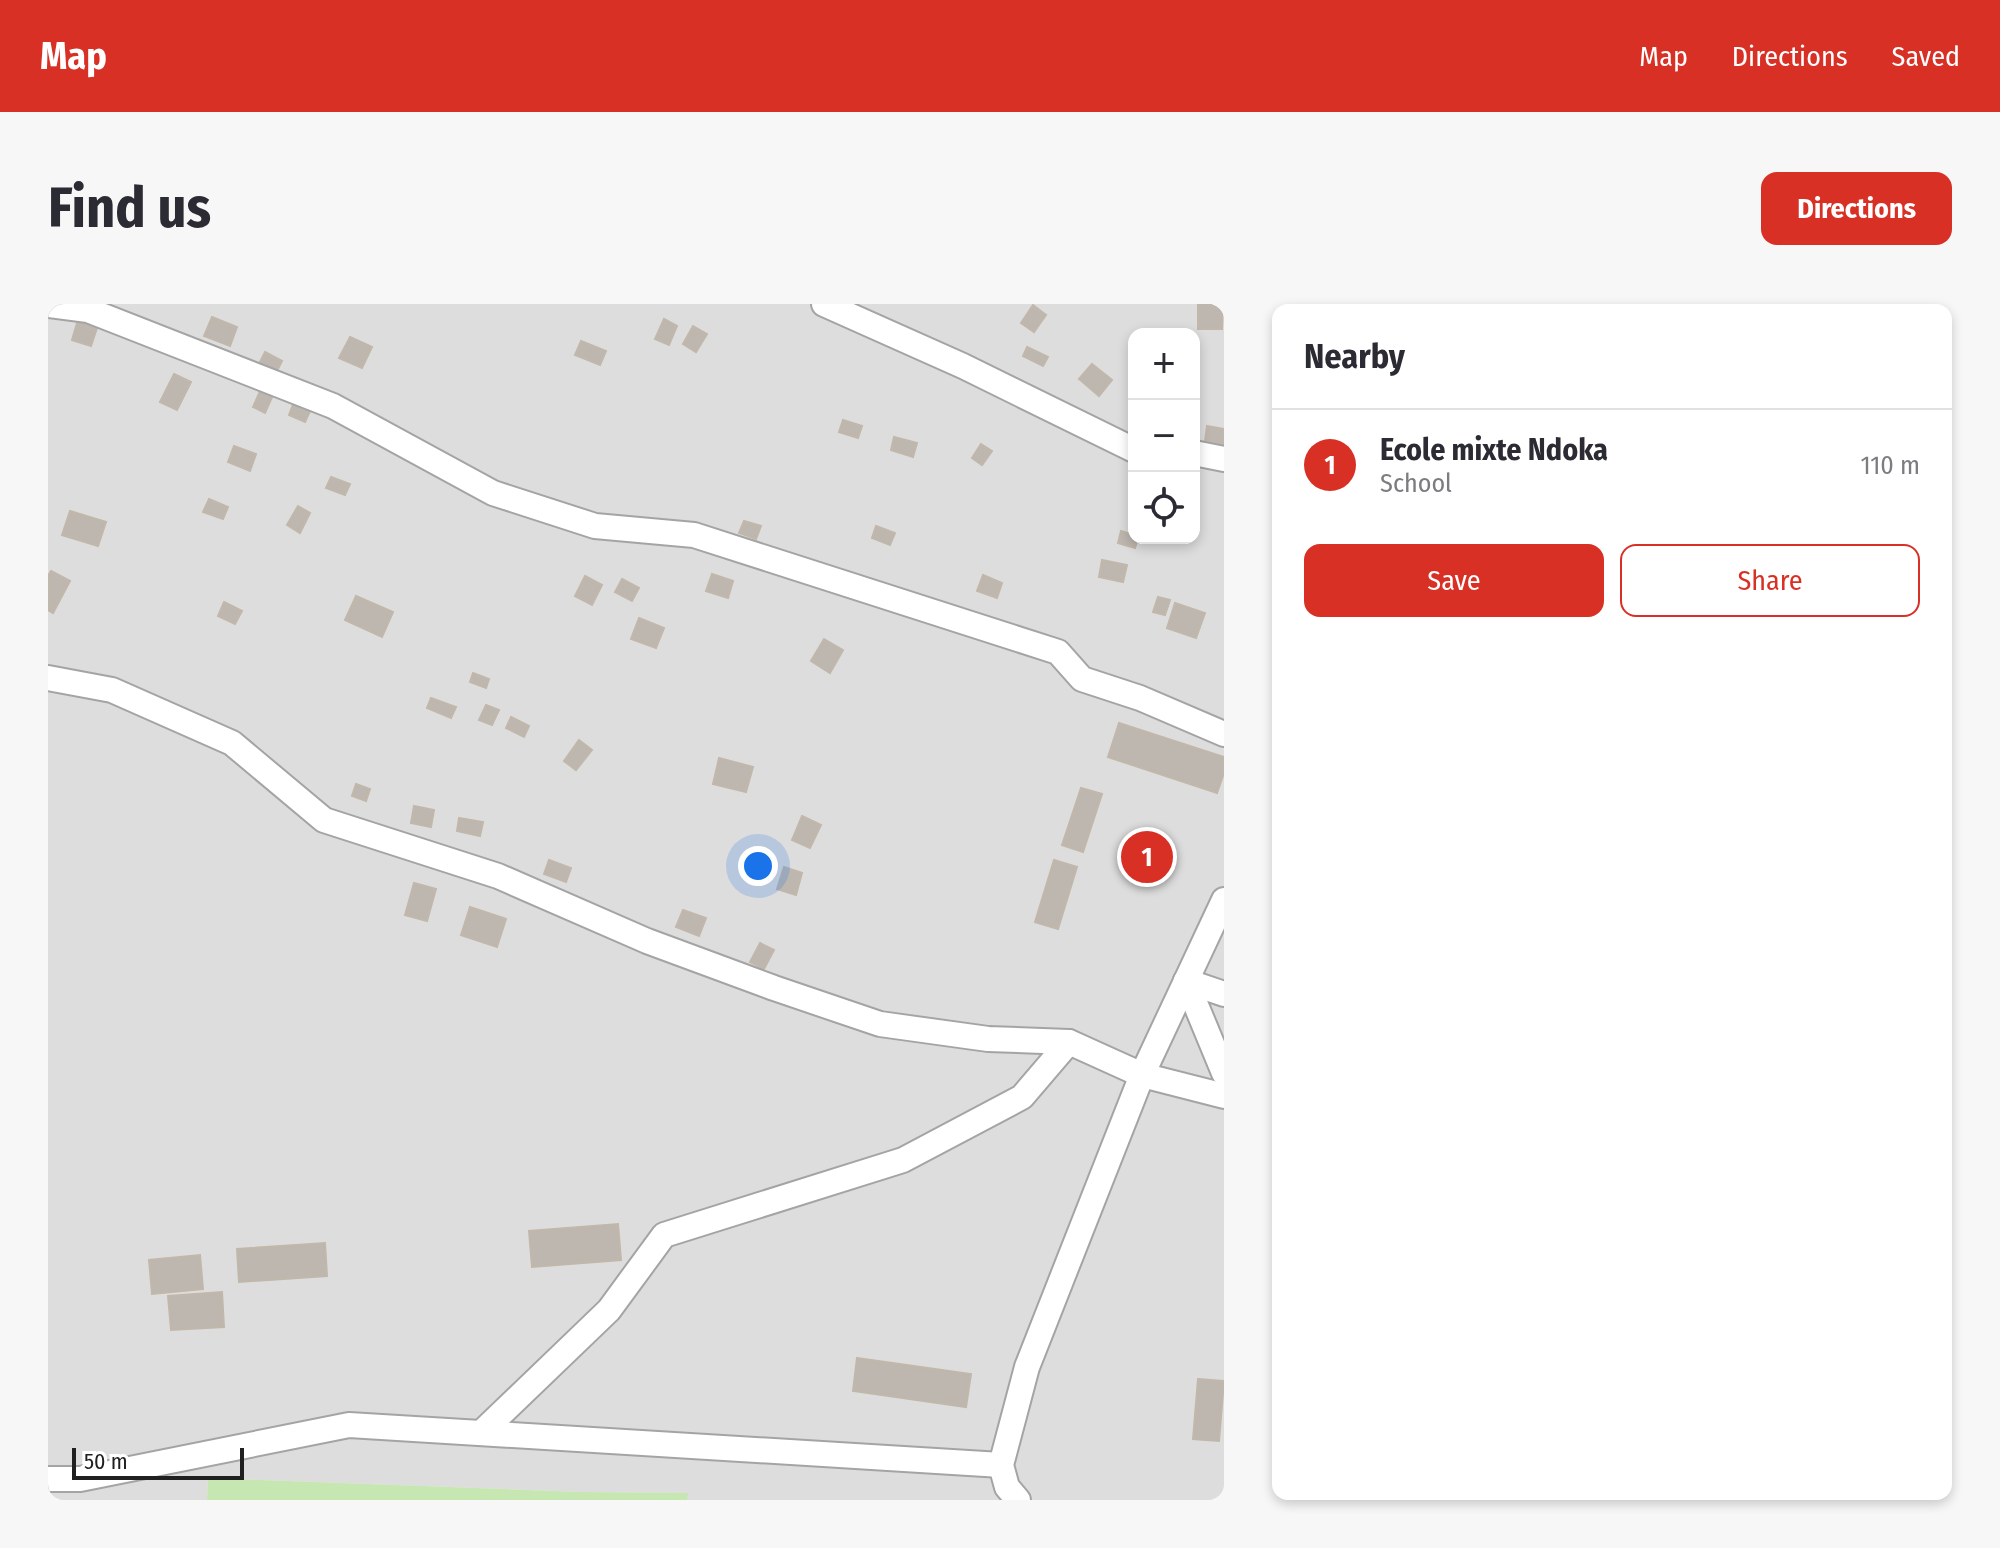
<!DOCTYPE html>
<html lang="en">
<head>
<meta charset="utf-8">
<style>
	:root { --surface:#fff; --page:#f7f7f7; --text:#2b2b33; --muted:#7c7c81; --line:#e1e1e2; --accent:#d93025 }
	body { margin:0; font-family:"Fira Sans Condensed",sans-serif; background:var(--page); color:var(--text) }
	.controls { position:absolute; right:24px; top:24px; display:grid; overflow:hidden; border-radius:16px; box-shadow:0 4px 12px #0003 }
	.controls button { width:72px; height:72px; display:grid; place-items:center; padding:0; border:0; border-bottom:2px solid var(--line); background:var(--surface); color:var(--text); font:40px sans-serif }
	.scale { position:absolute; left:24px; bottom:20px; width:172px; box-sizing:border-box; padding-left:8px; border:4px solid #202020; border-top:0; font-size:22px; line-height:28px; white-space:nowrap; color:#202020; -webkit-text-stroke:6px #fff; paint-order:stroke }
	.you { position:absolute; left:710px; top:562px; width:28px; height:28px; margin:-20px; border:6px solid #fff; border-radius:50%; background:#1a73e8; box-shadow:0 0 0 12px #1a73e833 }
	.badge { display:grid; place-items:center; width:52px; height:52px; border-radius:50%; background:var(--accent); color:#fff; font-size:26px; font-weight:700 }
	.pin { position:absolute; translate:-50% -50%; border:4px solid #fff; box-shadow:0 2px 8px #0006 }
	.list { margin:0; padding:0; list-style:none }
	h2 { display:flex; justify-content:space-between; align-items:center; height:104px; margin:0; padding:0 32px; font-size:34px }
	h2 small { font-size:26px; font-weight:400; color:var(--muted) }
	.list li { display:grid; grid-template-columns:52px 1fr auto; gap:24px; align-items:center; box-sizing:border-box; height:112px; padding:0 32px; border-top:2px solid var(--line) }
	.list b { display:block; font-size:30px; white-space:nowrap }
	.list p { margin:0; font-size:26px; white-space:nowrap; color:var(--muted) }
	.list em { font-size:26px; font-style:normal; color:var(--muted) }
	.actions { display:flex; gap:16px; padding:24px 32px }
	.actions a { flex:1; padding:18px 0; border:2px solid var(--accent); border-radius:16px; text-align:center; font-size:28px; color:var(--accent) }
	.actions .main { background:var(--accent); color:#fff }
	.icon { flex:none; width:44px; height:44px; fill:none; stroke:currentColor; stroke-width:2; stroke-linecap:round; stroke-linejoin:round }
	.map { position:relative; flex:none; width:1176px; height:1196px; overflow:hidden; border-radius:16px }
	header { display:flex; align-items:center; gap:48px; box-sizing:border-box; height:112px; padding:0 40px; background:var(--accent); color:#fff }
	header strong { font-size:38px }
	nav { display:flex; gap:44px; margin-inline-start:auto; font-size:28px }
	.intro { display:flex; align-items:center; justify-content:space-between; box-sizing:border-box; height:192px; padding:0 48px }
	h1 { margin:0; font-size:56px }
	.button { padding:20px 36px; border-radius:16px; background:var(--accent); color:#fff; font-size:28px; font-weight:700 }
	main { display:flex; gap:48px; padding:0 48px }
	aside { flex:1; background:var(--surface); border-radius:16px; box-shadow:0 4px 12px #0003 }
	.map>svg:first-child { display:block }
	.residential { fill:#dedddd; fill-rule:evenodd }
	.grass { fill:#c6e7b1 }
	.building { fill:#bdb7b0; stroke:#c1b7aa; stroke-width:2 }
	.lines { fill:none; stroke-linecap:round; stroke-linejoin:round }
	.minor-casing { stroke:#a4a4a4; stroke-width:28 }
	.minor { stroke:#fff; stroke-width:24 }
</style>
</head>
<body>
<header>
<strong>Map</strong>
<nav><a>Map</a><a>Directions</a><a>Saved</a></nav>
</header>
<div class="intro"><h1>Find us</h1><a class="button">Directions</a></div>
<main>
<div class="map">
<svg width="1176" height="1196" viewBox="0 0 1176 1196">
	<rect width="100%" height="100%" fill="#f0eee7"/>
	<path class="residential" d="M0 0H1176V1196H639V1189L533 1188 160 1174 159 1196H0ZM1086 30H1146V234H1086Z"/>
	<polygon class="grass" points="160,1174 533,1188 640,1189 639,1196 159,1196"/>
	<g class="building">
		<polygon points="1150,0 1175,0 1174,25 1150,25"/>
		<polygon points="985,1 998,11 986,28 973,19"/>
		<polygon points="31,12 51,18 43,42 24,36"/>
		<polygon points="164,13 189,23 182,42 156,32"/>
		<polygon points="616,15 629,22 621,41 607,35"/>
		<polygon points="645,22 659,30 648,48 635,40"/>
		<polygon points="302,33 324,43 314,64 291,54"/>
		<polygon points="533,37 558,47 552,61 527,51"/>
		<polygon points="979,43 1000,53 995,62 975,52"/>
		<polygon points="217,48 234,57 229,67 212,58"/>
		<polygon points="1044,60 1064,76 1051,92 1031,75"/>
		<polygon points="126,70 143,78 129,106 112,98"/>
		<polygon points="213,85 225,91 217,109 205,103"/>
		<polygon points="246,98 263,105 257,118 241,111"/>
		<polygon points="795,116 814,122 810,134 791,128"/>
		<polygon points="1159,122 1176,125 1176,148 1156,145"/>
		<polygon points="846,133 869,139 865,153 843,146"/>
		<polygon points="933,140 944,147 934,161 924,154"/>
		<polygon points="186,142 208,150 202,167 180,158"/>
		<polygon points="283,173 302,180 297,191 278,184"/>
		<polygon points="161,195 180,203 175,215 155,208"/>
		<polygon points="250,202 262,209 252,229 239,221"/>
		<polygon points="22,207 58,218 50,242 14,231"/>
		<polygon points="696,217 713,222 708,235 691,229"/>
		<polygon points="828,222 847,229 842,241 824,234"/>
		<polygon points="1073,227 1086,231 1086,234 1090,234 1087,244 1070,239"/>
		<polygon points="1054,256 1079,261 1075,278 1051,273"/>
		<polygon points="3,267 22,277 5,309 0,306 0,272"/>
		<polygon points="664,270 685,277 680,294 658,287"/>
		<polygon points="935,271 954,279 949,294 929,287"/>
		<polygon points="537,272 554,281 544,301 527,292"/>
		<polygon points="574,275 591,284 584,297 567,288"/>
		<polygon points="308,292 345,308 334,333 297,316"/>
		<polygon points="1110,293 1122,296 1117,311 1105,308"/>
		<polygon points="176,298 194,307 187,320 170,312"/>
		<polygon points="1127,299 1157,309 1148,334 1119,324"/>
		<polygon points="591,314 616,324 608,344 583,335"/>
		<polygon points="776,335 795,346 782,369 763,357"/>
		<polygon points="425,369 441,375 438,384 422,378"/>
		<polygon points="383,394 408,403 403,414 379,404"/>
		<polygon points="438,401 451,406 444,421 431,416"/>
		<polygon points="463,413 481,422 476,433 458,424"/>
		<polygon points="1071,419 1176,453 1176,469 1169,489 1060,453"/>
		<polygon points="531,436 544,446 528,466 516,457"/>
		<polygon points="671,454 705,463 698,488 665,480"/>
		<polygon points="308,480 322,485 318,497 304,492"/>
		<polygon points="1033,484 1054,490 1035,548 1014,541"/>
		<polygon points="366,502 386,506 383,523 363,519"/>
		<polygon points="754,512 773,521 762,544 744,536"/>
		<polygon points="411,514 435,518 432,532 409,527"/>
		<polygon points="501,556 523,564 518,578 496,570"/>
		<polygon points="1006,556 1029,563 1010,625 987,618"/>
		<polygon points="736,563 754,569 748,591 729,585"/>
		<polygon points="366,579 388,585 379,617 357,611"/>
		<polygon points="422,603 458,615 449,643 413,631"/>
		<polygon points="635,606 658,614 651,632 628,623"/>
		<polygon points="712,639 726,646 716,665 702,658"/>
		<polygon points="570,920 573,956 484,963 481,927"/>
		<polygon points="277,939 279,972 191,978 189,945"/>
		<polygon points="152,951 155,985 104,990 101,956"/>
		<polygon points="174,988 176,1023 123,1026 120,992"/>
		<polygon points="809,1054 923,1070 918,1103 805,1087"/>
		<polygon points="1150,1075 1176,1077 1171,1137 1145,1135"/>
	</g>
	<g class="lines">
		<defs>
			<g id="minor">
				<polyline points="776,0 915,62 1086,146"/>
				<polyline points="0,1 40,6 285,102 445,189 547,222 646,231 1010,348 1034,375 1092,394 1176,430"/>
				<polyline points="1146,149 1176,155"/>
				<polyline points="0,374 64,386 184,439 276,516 450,572 599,637 726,684 832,720 940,735 1021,738 1094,771 1176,792"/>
				<polyline points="1138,677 1176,769"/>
				<polyline points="1138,677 1176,690"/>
				<polyline points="433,1129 561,1006 616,931 855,856 974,793 1021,738"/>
				<polyline points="0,1175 32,1175 301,1121 953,1161"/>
				<polyline points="970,1196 959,1183 953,1161 979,1063 1094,771 1176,596"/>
			</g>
		</defs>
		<use href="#minor" class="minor-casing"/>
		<use href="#minor" class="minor"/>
	</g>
</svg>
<div class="controls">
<button>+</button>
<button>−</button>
<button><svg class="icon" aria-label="locate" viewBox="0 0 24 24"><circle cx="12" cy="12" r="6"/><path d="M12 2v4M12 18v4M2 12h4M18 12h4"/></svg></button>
</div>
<div class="scale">50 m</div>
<div class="you"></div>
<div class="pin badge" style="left:1099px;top:553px">1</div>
</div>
<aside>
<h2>Nearby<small></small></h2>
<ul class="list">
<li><span class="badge">1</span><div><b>Ecole mixte Ndoka</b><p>School</p></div><em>110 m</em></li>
</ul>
<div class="actions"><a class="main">Save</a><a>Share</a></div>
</aside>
</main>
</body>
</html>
